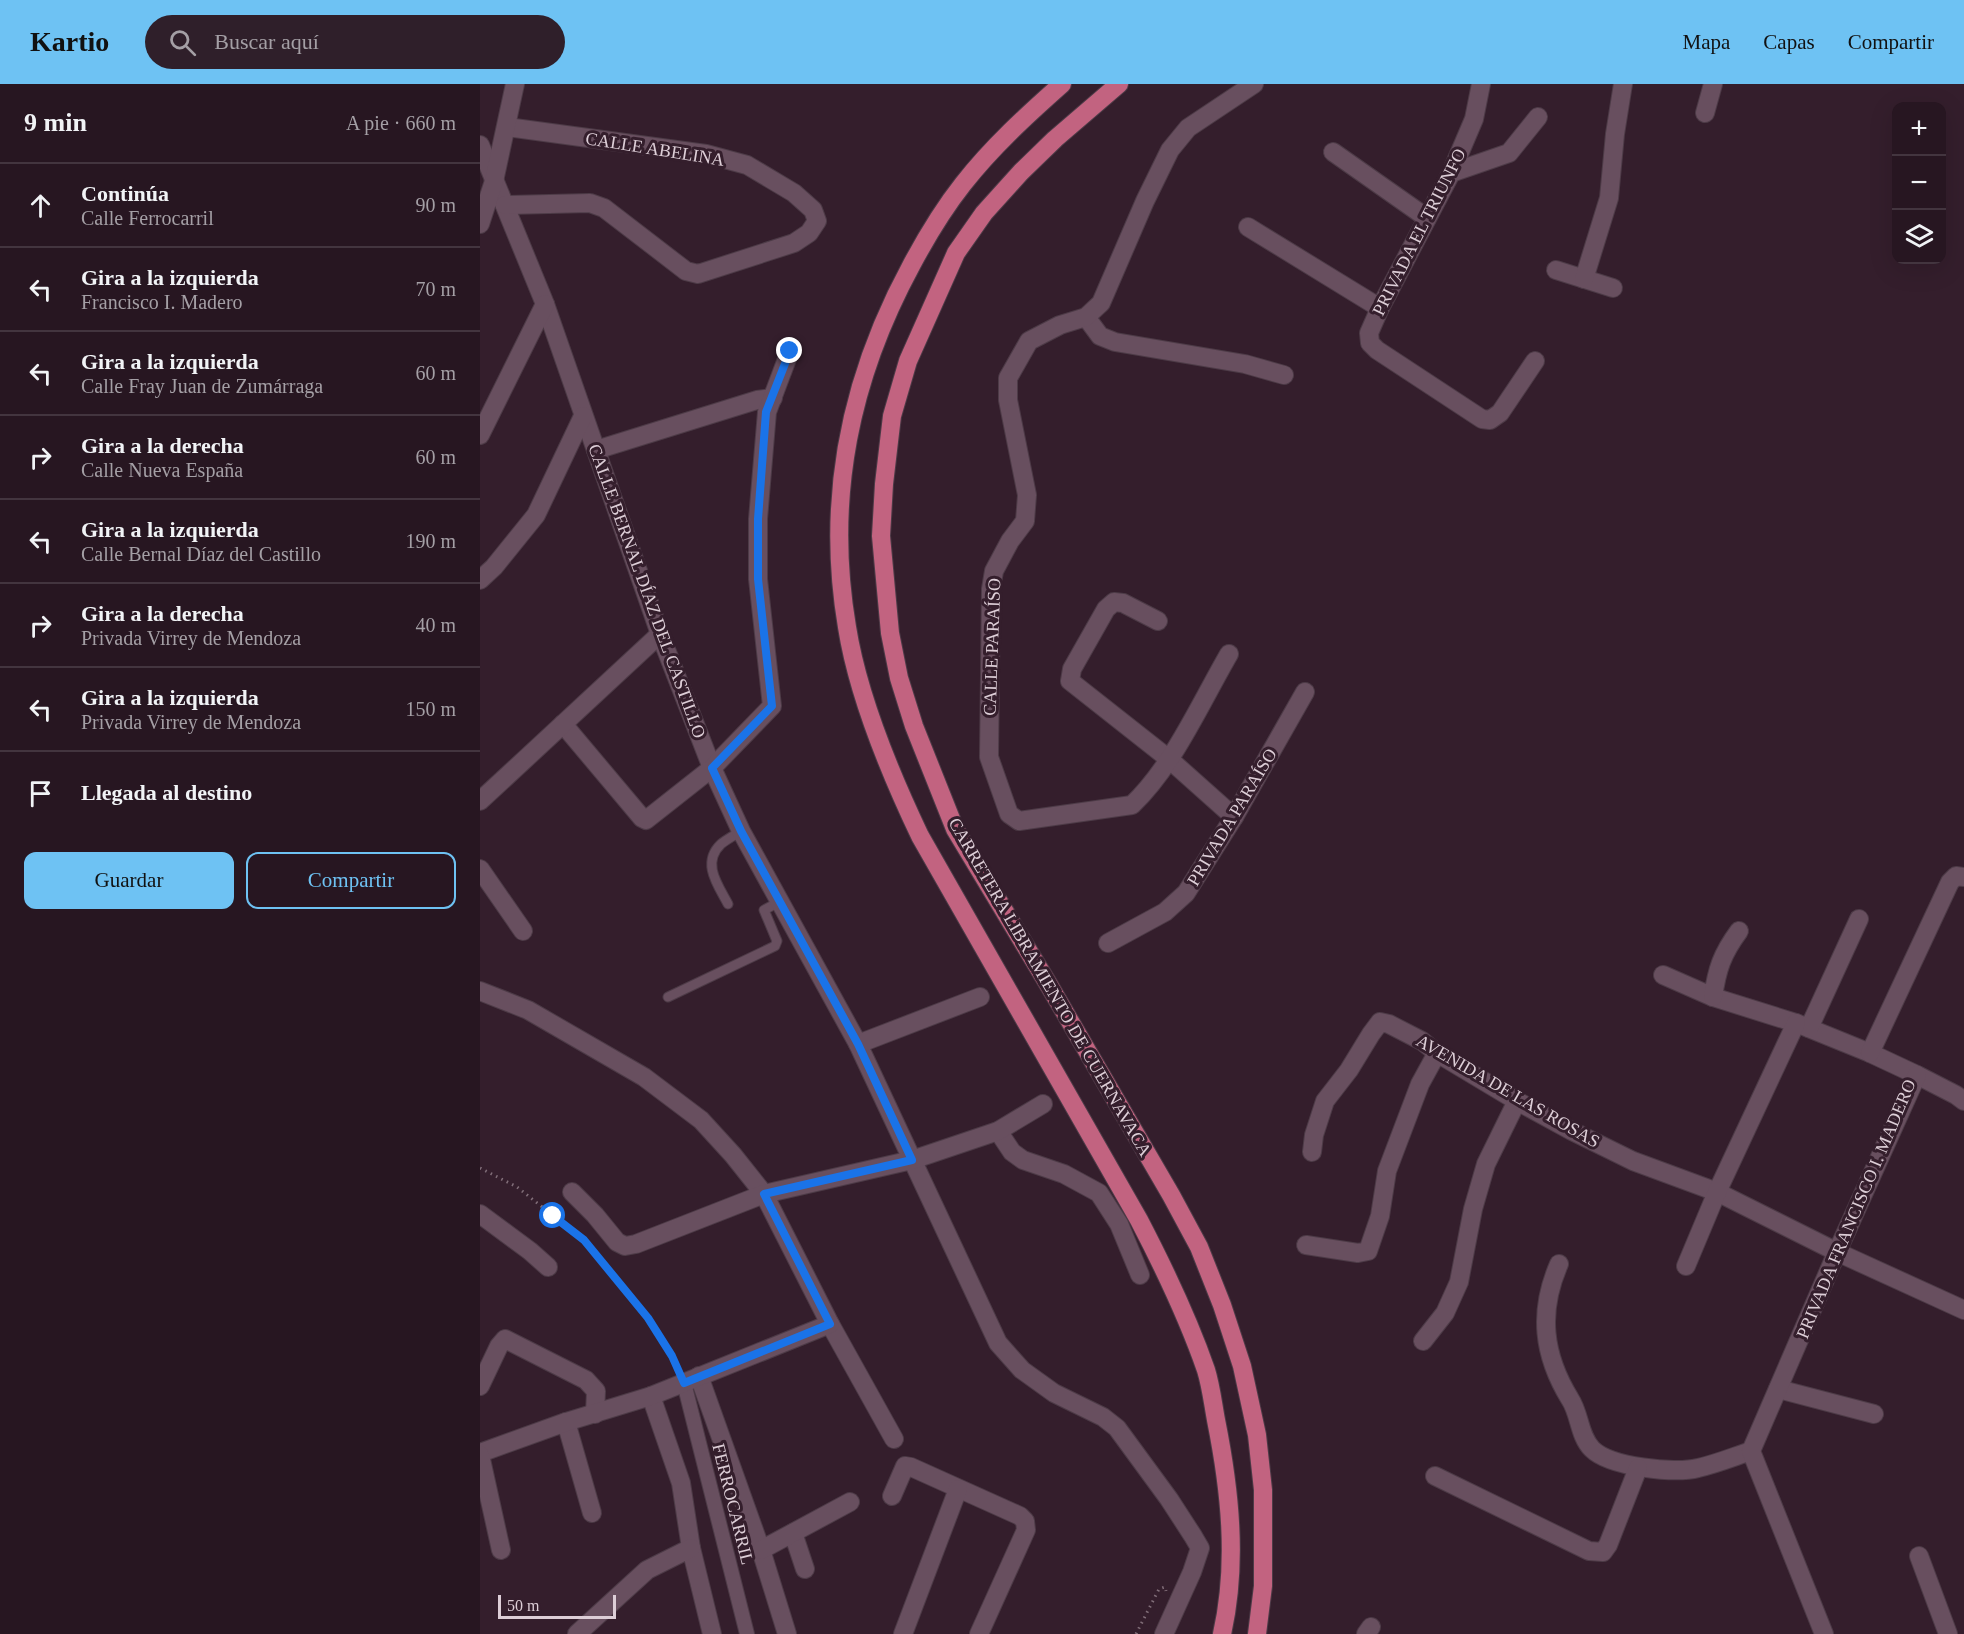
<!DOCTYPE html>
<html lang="es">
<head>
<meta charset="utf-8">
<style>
	:root { --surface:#271621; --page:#2f1f2a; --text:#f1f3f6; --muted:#a49fa5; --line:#43353f; --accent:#6ec2f3 }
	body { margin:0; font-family:"Times New Roman",serif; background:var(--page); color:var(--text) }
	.controls { position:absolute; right:18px; top:18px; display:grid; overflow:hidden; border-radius:12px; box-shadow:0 6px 24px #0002 }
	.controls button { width:54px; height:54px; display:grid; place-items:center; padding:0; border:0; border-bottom:2px solid var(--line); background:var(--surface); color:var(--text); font:30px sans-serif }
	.scale { position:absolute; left:18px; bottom:15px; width:118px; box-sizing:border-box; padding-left:6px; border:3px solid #ddced7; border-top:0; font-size:16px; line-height:21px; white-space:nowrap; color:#ddced7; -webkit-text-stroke:4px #341e2c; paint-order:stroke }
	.stop { position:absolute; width:18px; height:18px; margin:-14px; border:4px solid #1a73e8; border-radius:50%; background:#fff }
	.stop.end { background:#1a73e8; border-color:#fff; box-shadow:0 2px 6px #0008 }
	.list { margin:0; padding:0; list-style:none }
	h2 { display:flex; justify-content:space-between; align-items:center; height:78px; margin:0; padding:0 24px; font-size:26px }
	h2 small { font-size:20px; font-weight:400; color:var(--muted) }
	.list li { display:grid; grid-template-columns:39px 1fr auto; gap:18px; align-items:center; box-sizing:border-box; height:84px; padding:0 24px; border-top:2px solid var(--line) }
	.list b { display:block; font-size:22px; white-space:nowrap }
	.list p { margin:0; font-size:20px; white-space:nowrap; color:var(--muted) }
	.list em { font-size:20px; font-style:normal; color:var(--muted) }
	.actions { display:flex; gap:12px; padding:18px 24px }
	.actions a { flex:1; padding:14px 0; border:2px solid var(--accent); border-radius:12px; text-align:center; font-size:21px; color:var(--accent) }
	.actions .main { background:var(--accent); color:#111 }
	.icon { flex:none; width:33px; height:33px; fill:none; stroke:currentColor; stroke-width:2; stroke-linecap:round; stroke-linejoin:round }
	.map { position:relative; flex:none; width:1484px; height:1550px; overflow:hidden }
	header { display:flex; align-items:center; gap:36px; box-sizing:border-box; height:84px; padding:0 30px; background:var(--accent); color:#111 }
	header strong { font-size:28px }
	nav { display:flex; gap:33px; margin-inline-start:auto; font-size:21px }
	.search { width:420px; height:54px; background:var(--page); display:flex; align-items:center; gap:15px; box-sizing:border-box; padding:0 21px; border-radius:33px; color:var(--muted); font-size:22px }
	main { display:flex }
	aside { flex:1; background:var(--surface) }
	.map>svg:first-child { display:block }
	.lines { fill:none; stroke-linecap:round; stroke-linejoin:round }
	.service-casing { stroke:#4d3b47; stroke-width:11 }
	.pedestrian-casing { stroke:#4d3b47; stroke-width:16 }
	.minor-casing { stroke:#4d3b47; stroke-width:20 }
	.trunk-casing { stroke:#4d3b47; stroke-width:20 }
	.path { stroke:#816e79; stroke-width:3; stroke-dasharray:1.5 4.5; stroke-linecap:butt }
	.service { stroke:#684f5f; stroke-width:9 }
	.pedestrian { stroke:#684f5f; stroke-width:14 }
	.minor { stroke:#684f5f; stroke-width:18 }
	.trunk { stroke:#c26380; stroke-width:18 }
	.route { stroke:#1a73e8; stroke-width:8 }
	.labels { text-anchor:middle; stroke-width:6; stroke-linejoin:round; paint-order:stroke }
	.street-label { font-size:18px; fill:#ddced7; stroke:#341e2c }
</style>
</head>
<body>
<header>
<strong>Kartio</strong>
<div class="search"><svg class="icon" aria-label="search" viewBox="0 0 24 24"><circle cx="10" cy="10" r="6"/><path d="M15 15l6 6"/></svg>Buscar aquí</div>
<nav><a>Mapa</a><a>Capas</a><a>Compartir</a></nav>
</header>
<main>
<aside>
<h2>9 min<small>A pie · 660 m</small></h2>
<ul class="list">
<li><svg class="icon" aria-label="ahead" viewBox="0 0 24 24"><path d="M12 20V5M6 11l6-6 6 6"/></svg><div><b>Continúa</b><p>Calle Ferrocarril</p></div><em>90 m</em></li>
<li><svg class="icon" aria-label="left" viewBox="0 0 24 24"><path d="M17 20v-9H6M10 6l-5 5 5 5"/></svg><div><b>Gira a la izquierda</b><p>Francisco I. Madero</p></div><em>70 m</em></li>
<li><svg class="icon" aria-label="left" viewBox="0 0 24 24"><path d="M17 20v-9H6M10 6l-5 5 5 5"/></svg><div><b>Gira a la izquierda</b><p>Calle Fray Juan de Zumárraga</p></div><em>60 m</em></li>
<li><svg class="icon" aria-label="right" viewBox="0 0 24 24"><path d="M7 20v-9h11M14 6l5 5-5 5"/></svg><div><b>Gira a la derecha</b><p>Calle Nueva España</p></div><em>60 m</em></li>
<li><svg class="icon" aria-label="left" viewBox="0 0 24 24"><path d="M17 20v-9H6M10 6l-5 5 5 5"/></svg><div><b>Gira a la izquierda</b><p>Calle Bernal Díaz del Castillo</p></div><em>190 m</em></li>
<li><svg class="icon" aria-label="right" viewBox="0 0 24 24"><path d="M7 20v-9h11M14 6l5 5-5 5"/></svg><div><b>Gira a la derecha</b><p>Privada Virrey de Mendoza</p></div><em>40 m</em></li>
<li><svg class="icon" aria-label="left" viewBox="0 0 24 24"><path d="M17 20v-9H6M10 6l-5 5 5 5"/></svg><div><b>Gira a la izquierda</b><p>Privada Virrey de Mendoza</p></div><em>150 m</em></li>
<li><svg class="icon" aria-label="arrive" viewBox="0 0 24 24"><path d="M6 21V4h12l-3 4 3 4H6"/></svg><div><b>Llegada al destino</b></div></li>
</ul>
<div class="actions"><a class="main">Guardar</a><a>Compartir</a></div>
</aside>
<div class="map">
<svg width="1484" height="1550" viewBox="0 0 1484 1550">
	<rect width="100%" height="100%" fill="#341e2c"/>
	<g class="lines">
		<defs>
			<g id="service">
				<path d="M248 820C238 801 221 779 241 760 247 755 255 751 261 747"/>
				<polyline points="188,913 295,862 297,857 284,826 299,818"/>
			</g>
			<polyline id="pedestrian" points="204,1299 267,1550"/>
			<g id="minor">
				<polyline points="1001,0 994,35 971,89 900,224 889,249 890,259 897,266 1002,335 1010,336 1020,329 1055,277"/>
				<polyline points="1225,29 1233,0"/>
				<polyline points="0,61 65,220 180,550 232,684 261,747 378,960 518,1259 542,1286 574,1309 623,1333 637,1344 689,1415 713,1452 720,1464 712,1488 684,1550"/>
				<polyline points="853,68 947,134"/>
				<polyline points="971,89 1029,69 1058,33"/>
				<polyline points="25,121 110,119 124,124 206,187 218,190 314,159 329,149 337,137 333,126 314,109 267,81 226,70 27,43"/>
				<polyline points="0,140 14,97 35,0"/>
				<polyline points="768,143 900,224"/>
				<polyline points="1076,186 1133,204"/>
				<polyline points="1104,195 1129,114 1135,50 1143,0"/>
				<polyline points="606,233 620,252 635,258 765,280 804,291"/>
				<polyline points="0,351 65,220"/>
				<polyline points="116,366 277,316 293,314"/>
				<polyline points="0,496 14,483 56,431 103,332"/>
				<polyline points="678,537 643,519 634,518 626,525 592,585 590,597 689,675 754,733"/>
				<path d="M749 570C720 620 693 682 652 721L539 737 529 730 509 673 511 505 514 487 530 457 545 437 547 411 528 316V294L549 257 580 241 606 233 621 219 665 117 690 66 708 44 774 0"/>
				<polyline points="83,640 162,734 166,736 232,684 292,622 278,495 278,435 287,328 310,267"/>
				<polyline points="0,717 180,550"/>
				<polyline points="0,785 43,847"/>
				<polyline points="628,859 685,828 706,809 754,733 825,608"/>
				<polyline points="1183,891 1233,913 1316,939 1390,969 1437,991 1476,1011 1484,1017"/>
				<polyline points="0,907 48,926 164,993 221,1036 253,1071 284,1110 350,1240 414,1355"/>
				<path d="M1233 913C1237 885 1242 870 1259 847"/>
				<polyline points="1329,944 1379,835"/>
				<polyline points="378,960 500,913"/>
				<polyline points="1390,969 1470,798 1476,792 1484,793"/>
				<polyline points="518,1047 532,1068 543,1076 584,1090 619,1109 639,1140 660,1191"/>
				<polyline points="832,1068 834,1051 845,1017 869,986 891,950 900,938 909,940 942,957 957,969 1037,1017 1092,1047 1153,1077 1237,1108 1357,1168 1484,1226"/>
				<polyline points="92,1108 115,1131 137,1158 145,1162 156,1160 284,1110 432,1076 518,1047 563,1020"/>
				<polyline points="0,1130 50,1167 68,1183"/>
				<polyline points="826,1161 878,1169 888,1167 900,1132 907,1087 940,1000 957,969"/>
				<path d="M1079 1180C1058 1228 1063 1271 1090 1315 1100 1330 1099 1352 1112 1365 1130 1383 1195 1390 1218 1384 1236 1380 1253 1373 1271 1367"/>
				<polyline points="1206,1182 1237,1108 1316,939"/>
				<polyline points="943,1257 965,1229 979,1198 993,1125 1006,1080 1037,1017"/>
				<polyline points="219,1292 281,1466 307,1550"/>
				<polyline points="0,1302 19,1262 25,1255 106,1296 116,1307 115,1330"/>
				<polyline points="1298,1305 1394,1330"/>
				<polyline points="171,1312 201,1399 211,1464 232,1550"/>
				<polyline points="86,1338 112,1429"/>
				<polyline points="0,1369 86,1338 171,1312 350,1240"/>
				<polyline points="0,1371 21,1466"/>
				<polyline points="955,1392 1109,1467 1123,1468 1128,1461 1158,1384"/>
				<polyline points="412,1412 425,1382 431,1383 540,1432 545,1437 546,1446 499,1550"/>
				<polyline points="313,1449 325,1485"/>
				<polyline points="281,1466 370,1418"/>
				<polyline points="1439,1472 1468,1550"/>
				<polyline points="97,1550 167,1486 211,1464"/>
				<polyline points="423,1550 478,1405"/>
				<polyline points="886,1550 891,1543"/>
				<polyline points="1344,1550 1271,1367 1357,1168 1437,991"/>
			</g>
			<g id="trunk">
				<path d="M582 0C547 31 512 63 483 100 464 124 447 152 432 180 370 294 345 413 367 543 378 613 410 689 440 752L659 1136C684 1184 708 1234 726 1286 731 1302 733 1320 736 1336 750 1406 758 1479 742 1550"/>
				<polyline points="639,0 575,55 541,88 504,129 476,169 428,277 412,332 404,400 401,452 410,549 419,594 434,642 475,745 570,903 691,1111 719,1163 742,1221 762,1282 777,1351 783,1406 783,1502 777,1550"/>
			</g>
		</defs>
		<use href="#service" class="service-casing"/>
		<use href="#pedestrian" class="pedestrian-casing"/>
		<use href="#minor" class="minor-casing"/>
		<use href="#trunk" class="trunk-casing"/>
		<g class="path">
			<polyline points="0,1084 37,1103 104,1156 168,1234 192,1272 197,1283"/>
			<polyline points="656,1550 679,1505 685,1503 686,1507"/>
		</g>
		<use href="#service" class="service"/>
		<use href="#pedestrian" class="pedestrian"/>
		<use href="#minor" class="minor"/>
		<use href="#trunk" class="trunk"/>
	</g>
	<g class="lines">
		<polyline class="route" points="73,1132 104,1156 168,1234 192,1272 204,1299 350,1240 284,1110 432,1076 378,960 261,747 232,684 292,622 278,495 278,435 286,328 310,267"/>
	</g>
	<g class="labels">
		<g class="street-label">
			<text transform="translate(175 65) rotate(9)" y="6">CALLE ABELINA</text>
			<text transform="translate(939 148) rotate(-63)" y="6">PRIVADA EL TRIUNFO</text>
			<text transform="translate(167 507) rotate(70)" y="6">CALLE BERNAL DÍAZ DEL CASTILLO</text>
			<text transform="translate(512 563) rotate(-88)" y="6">CALLE PARAÍSO</text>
			<text transform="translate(752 733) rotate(-59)" y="6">PRIVADA PARAÍSO</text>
			<text transform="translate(570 903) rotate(60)" y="6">CARRETERA LIBRAMIENTO DE CUERNAVACA</text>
			<text transform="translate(1028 1007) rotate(30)" y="6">AVENIDA DE LAS ROSAS</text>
			<text transform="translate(1376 1125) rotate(-67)" y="6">PRIVADA FRANCISCO I. MADERO</text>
			<text transform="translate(253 1420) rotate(76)" y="6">FERROCARRIL</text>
		</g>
	</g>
</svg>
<div class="controls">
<button>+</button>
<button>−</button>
<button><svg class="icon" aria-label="layers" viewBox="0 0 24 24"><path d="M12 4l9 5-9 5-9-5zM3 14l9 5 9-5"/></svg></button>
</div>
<div class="scale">50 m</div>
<div class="stop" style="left:73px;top:1132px"></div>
<div class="stop end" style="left:310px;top:267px"></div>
</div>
</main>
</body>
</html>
